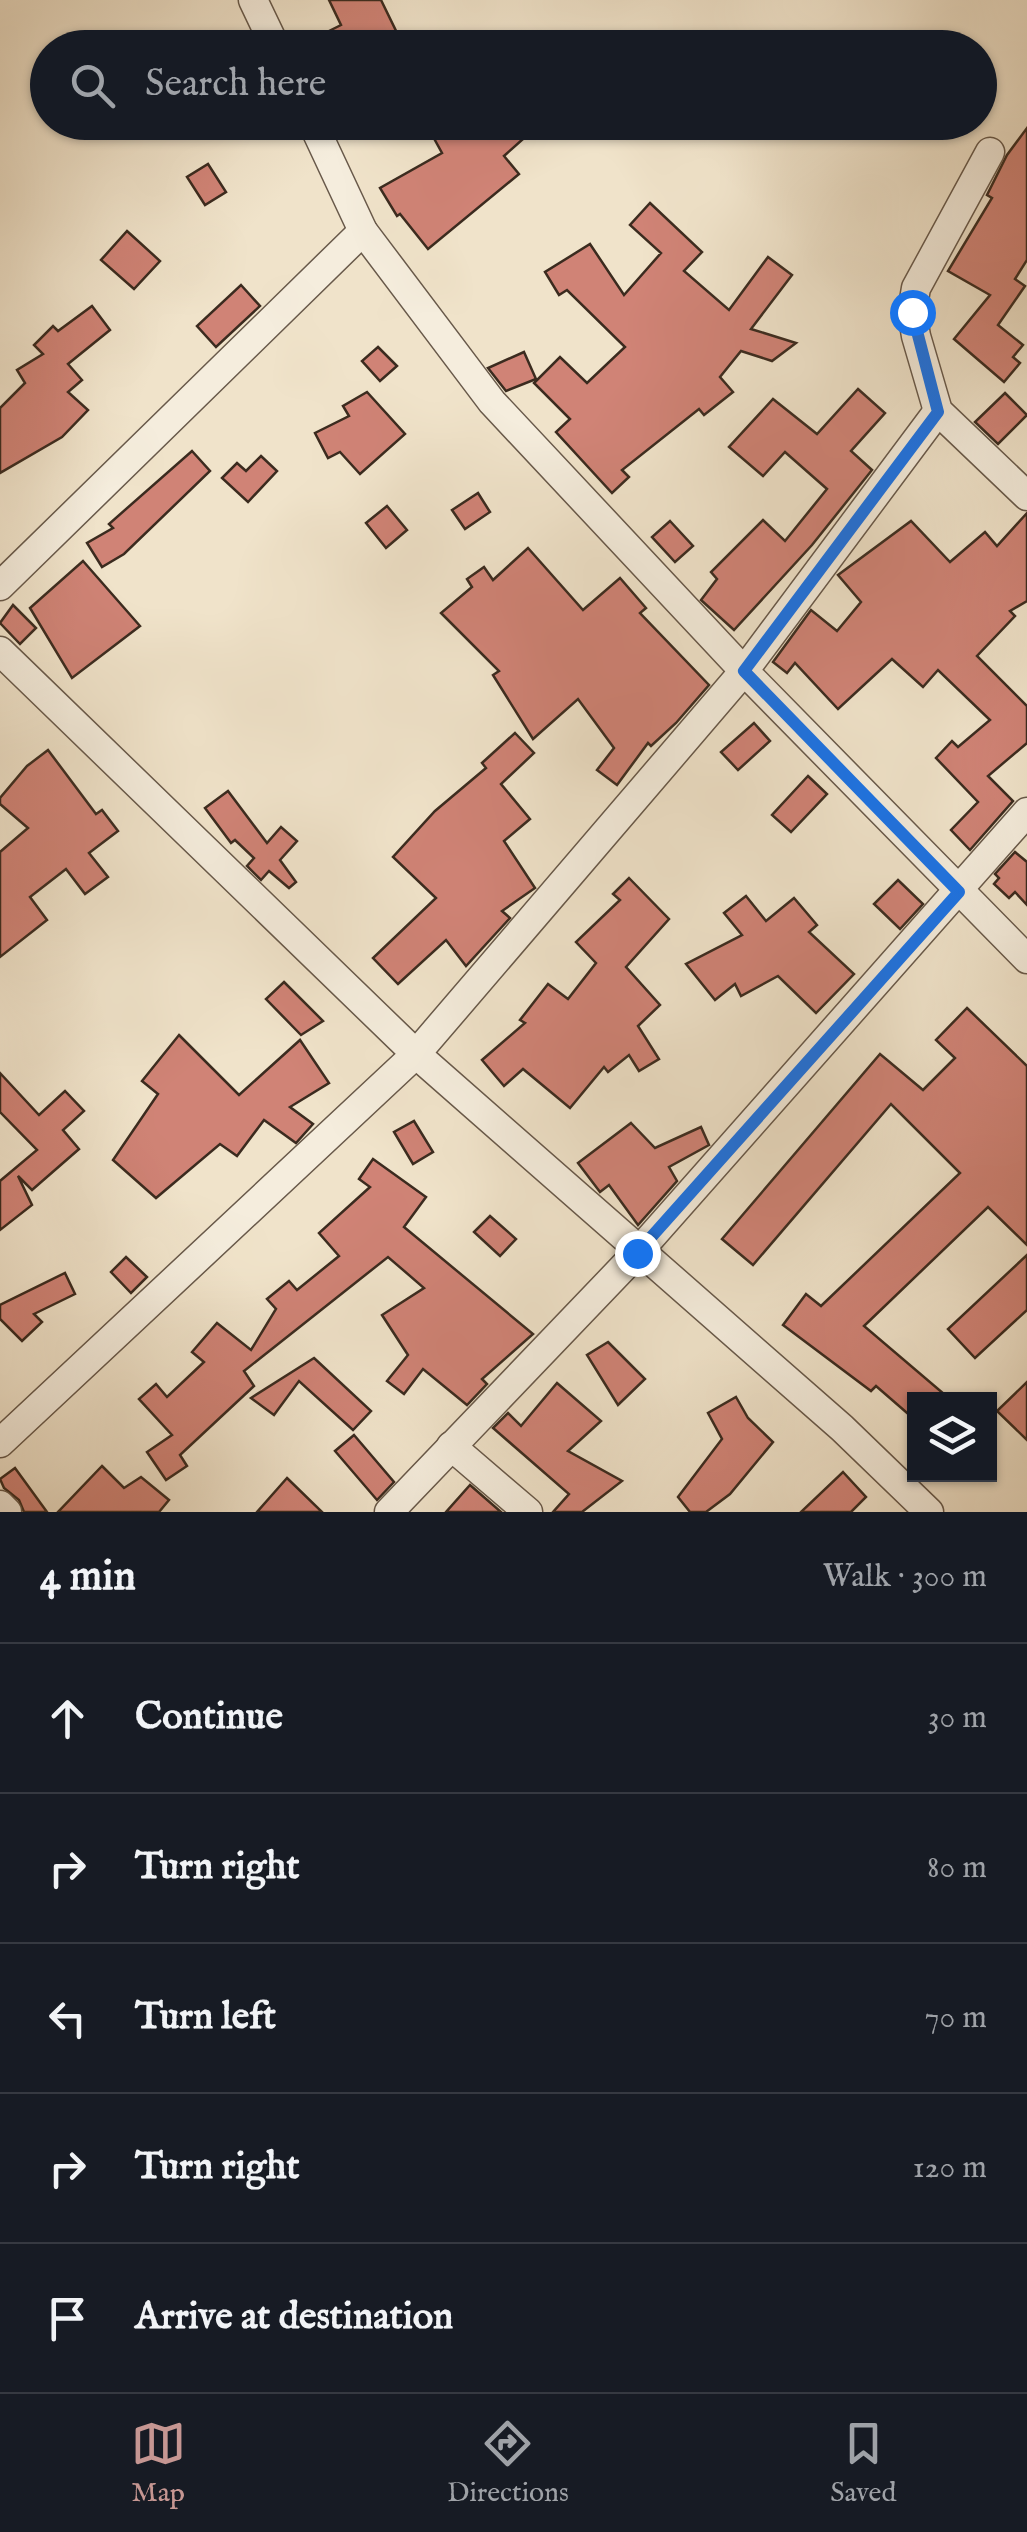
<!DOCTYPE html>
<html lang="en">
<head>
<meta charset="utf-8">
<style>
	:root { --surface:#171b24; --page:#20242c; --text:#f1f3f6; --muted:#9ea1a6; --line:#363941; --accent:#c59692 }
	body { margin:0; font-family:"IM FELL English",serif; background:var(--page); color:var(--text) }
	.controls { position:absolute; right:30px; bottom:30px; display:grid; overflow:hidden; border-radius:0px; box-shadow:0 2px 8px #0004 }
	.controls button { width:90px; height:90px; display:grid; place-items:center; padding:0; border:0; border-bottom:2px solid var(--line); background:var(--surface); color:var(--text); font:50px sans-serif }
	.stop { position:absolute; width:30px; height:30px; margin:-22px; border:8px solid #1a73e8; border-radius:50%; background:#fff }
	.stop.end { background:#1a73e8; border-color:#fff; box-shadow:0 2px 10px #0008 }
	.list { margin:0; padding:0; list-style:none }
	h2 { display:flex; justify-content:space-between; align-items:center; height:130px; margin:0; padding:0 40px; font-size:42px }
	h2 small { font-size:32px; font-weight:400; color:var(--muted) }
	.list li { display:grid; grid-template-columns:65px 1fr auto; gap:30px; align-items:center; box-sizing:border-box; height:150px; padding:0 40px; border-top:2px solid var(--line) }
	.list b { display:block; font-size:38px; white-space:nowrap }
	.list em { font-size:32px; font-style:normal; color:var(--muted) }
	.icon { flex:none; width:55px; height:55px; fill:none; stroke:currentColor; stroke-width:2; stroke-linecap:round; stroke-linejoin:round }
	.map { position:relative; flex:none; width:1027px; height:1512px; overflow:hidden }
	.search { position:absolute; background:var(--surface); box-shadow:0 2px 8px #0004; left:30px; right:30px; top:30px; height:110px; display:flex; align-items:center; gap:25px; box-sizing:border-box; padding:0 35px; border-radius:55px; color:var(--muted); font-size:38px }
	.sheet { height:880px; background:var(--surface) }
	nav { display:flex; justify-content:space-around; align-items:center; box-sizing:border-box; height:140px; border-top:2px solid var(--line); background:var(--surface); font-size:28px; color:var(--muted) }
	nav a { display:grid; justify-items:center; gap:5px }
	nav .on { color:var(--accent) }
	.map>svg:first-child { display:block }
	.building { fill:#d08376; stroke:#3b2b1f; stroke-width:2.5 }
	.lines { fill:none; stroke-linecap:round; stroke-linejoin:round }
	.minor-casing { stroke:#68594a; stroke-width:31 }
	.minor { stroke:#f5eddd; stroke-width:28 }
	.route { stroke:#1a73e8; stroke-width:12 }
</style>
</head>
<body>
<div class="map">
<svg width="1027" height="1512" viewBox="0 0 1027 1512">
	<rect width="100%" height="100%" fill="#f0e3ca"/>
	<filter id="stains"><feTurbulence type="fractalNoise" baseFrequency=".002" numOctaves="4"/><feColorMatrix values="0 0 0 0 .2 0 0 0 0 .09 0 0 0 0 .02 0 0 0 .5 -.17"/></filter>
	<radialGradient id="worn" r=".72"><stop offset=".6" stop-color="#630" stop-opacity="0"/><stop offset="1" stop-color="#630" stop-opacity=".3"/></radialGradient>
	<g class="building">
		<polygon points="329,0 381,0 400,39 382,48 334,48 327,32 341,25"/>
		<polygon points="425,122 512,122 523,139 504,156 519,174 428,249 400,214 397,216 380,188 442,153"/>
		<polygon points="1027,128 1027,260 1015,279 1025,286 998,325 1023,345 1013,357 1020,363 1004,382 954,339 990,295 948,271 992,198 987,195 1007,155"/>
		<polygon points="208,164 226,192 205,205 187,177"/>
		<polygon points="650,203 702,252 684,271 729,310 768,257 792,275 751,329 796,343 772,361 741,351 720,377 733,392 704,415 699,409 622,470 629,477 612,493 556,432 570,419 534,383 560,357 587,383 625,347 567,290 559,295 545,272 590,244 624,295 661,253 630,225"/>
		<polygon points="127,231 160,261 134,289 101,260"/>
		<polygon points="241,285 260,306 216,347 197,326"/>
		<polygon points="92,306 110,330 68,364 82,380 68,392 88,410 62,437 0,473 0,408 25,383 17,370 43,354 34,345 53,326 58,331"/>
		<polygon points="378,347 397,366 380,381 362,361"/>
		<polygon points="524,352 536,379 506,391 488,368"/>
		<polygon points="858,389 885,413 851,451 872,470 812,545 734,630 701,600 717,579 711,572 763,520 785,541 827,489 785,452 763,476 729,447 773,399 817,434"/>
		<polygon points="367,392 405,434 360,474 340,452 328,458 315,433 349,416 343,406"/>
		<polygon points="1005,393 1027,415 998,444 975,422"/>
		<polygon points="192,451 210,471 124,554 102,567 87,543 113,528 109,524"/>
		<polygon points="261,456 277,471 248,502 222,478 237,463 246,471"/>
		<polygon points="478,493 490,512 465,529 452,510"/>
		<polygon points="387,506 407,530 386,548 366,523"/>
		<polygon points="1027,513 1027,601 1010,611 1015,616 977,656 1027,706 1027,743 988,776 1013,801 970,850 951,830 978,802 936,758 952,741 958,747 990,720 938,670 923,687 892,659 838,709 795,663 787,673 773,662 811,610 837,631 861,602 838,575 911,521 950,562 985,532 997,546"/>
		<polygon points="670,521 693,546 675,562 652,537"/>
		<polygon points="528,548 583,610 620,578 646,608 640,613 709,685 676,723 651,746 648,743 617,785 597,770 614,748 578,699 533,739 493,675 499,671 441,613 472,587 467,579 484,567 493,580"/>
		<polygon points="83,561 140,626 72,678 30,608"/>
		<polygon points="13,605 36,628 20,644 0,623"/>
		<polygon points="754,723 770,741 738,770 721,752"/>
		<polygon points="515,733 534,753 501,784 530,819 504,841 535,888 502,911 510,918 466,966 446,940 398,984 373,958 436,898 393,857 435,811 486,768 482,763"/>
		<polygon points="48,750 96,814 102,810 118,831 89,853 108,877 85,894 66,869 30,897 47,920 0,957 0,852 28,828 0,804 0,798 27,766"/>
		<polygon points="808,776 827,794 791,832 772,815"/>
		<polygon points="228,791 267,843 281,827 297,841 280,860 296,882 289,888 269,871 261,880 247,866 254,858 235,840 231,843 205,808"/>
		<polygon points="1015,852 1027,862 1027,905 1015,892 1009,898 994,884 999,878 995,874"/>
		<polygon points="629,878 669,919 626,967 660,1005 638,1026 659,1059 639,1071 629,1055 608,1072 604,1067 570,1108 523,1069 504,1086 482,1060 525,1023 520,1020 548,984 568,999 596,963 576,942 620,900 613,894"/>
		<polygon points="898,880 923,904 900,929 874,904"/>
		<polygon points="746,896 766,921 794,898 817,925 809,932 854,974 816,1013 778,976 741,996 735,984 715,1000 686,964 742,935 724,913"/>
		<polygon points="284,982 323,1021 301,1035 266,999"/>
		<polygon points="967,1008 1027,1066 1027,1245 988,1207 864,1326 951,1400 914,1400 914,1419 876,1386 871,1391 783,1325 806,1294 821,1306 960,1173 891,1104 753,1265 722,1239 880,1054 923,1090 955,1058 936,1040"/>
		<polygon points="179,1035 239,1095 300,1040 329,1083 290,1107 313,1124 296,1143 264,1120 237,1156 220,1144 156,1198 113,1160 158,1094 142,1081"/>
		<polygon points="0,1073 39,1115 65,1091 84,1111 63,1130 79,1149 32,1190 18,1176 32,1205 0,1230 0,1181 37,1150 0,1112"/>
		<polygon points="414,1121 433,1152 413,1164 394,1132"/>
		<polygon points="631,1123 655,1148 701,1127 709,1145 669,1167 677,1181 638,1225 609,1185 600,1192 578,1163"/>
		<polygon points="373,1159 426,1197 404,1227 533,1334 482,1379 487,1384 467,1405 423,1369 404,1394 387,1381 408,1355 382,1315 424,1288 388,1257 244,1371 254,1386 180,1455 187,1466 166,1480 147,1452 172,1435 139,1399 156,1384 167,1397 204,1362 192,1352 217,1323 251,1350 276,1309 267,1299 289,1281 297,1290 339,1256 319,1233 370,1187 359,1179"/>
		<polygon points="490,1216 516,1239 500,1256 474,1232"/>
		<polygon points="1027,1255 1027,1310 975,1358 948,1329"/>
		<polygon points="126,1257 147,1277 131,1293 111,1272"/>
		<polygon points="65,1273 75,1294 34,1314 42,1322 22,1341 0,1319 0,1305"/>
		<polygon points="608,1342 645,1379 618,1405 587,1355"/>
		<polygon points="314,1358 371,1411 353,1430 299,1381 274,1415 251,1398"/>
		<polygon points="1027,1382 1027,1440 997,1411"/>
		<polygon points="557,1383 601,1421 568,1451 622,1481 582,1512 553,1512 569,1494 493,1428 508,1413 521,1426"/>
		<polygon points="736,1397 748,1418 773,1442 730,1494 706,1512 690,1512 678,1497 722,1439 708,1413"/>
		<polygon points="354,1435 394,1482 377,1500 335,1451"/>
		<polygon points="102,1466 124,1488 141,1477 169,1500 159,1512 58,1512"/>
		<polygon points="15,1468 47,1512 24,1512 19,1500 4,1488 0,1479"/>
		<polygon points="843,1472 866,1497 851,1512 801,1512"/>
		<polygon points="287,1478 322,1512 257,1512"/>
		<polygon points="470,1485 501,1512 446,1512"/>
	</g>
	<g class="lines">
		<defs>
			<g id="minor">
				<polyline points="253,0 276,48"/>
				<polyline points="312,122 363,231 492,402 744,671 1027,959"/>
				<polyline points="990,152 916,288 912,312 916,336 938,411 1027,496"/>
				<polyline points="0,586 363,231"/>
				<polyline points="0,651 416,1054 842,1428 929,1512"/>
				<polyline points="0,1443 416,1054 744,671 938,411"/>
				<polyline points="451,1446 528,1512"/>
				<polyline points="0,1505 7,1512"/>
				<polyline points="389,1512 637,1253 1027,812"/>
			</g>
		</defs>
		<use href="#minor" class="minor-casing"/>
		<use href="#minor" class="minor"/>
	</g>
	<g class="lines">
		<polyline class="route" points="637,1253 959,892 744,671 938,412 912,312"/>
	</g>
	<rect width="100%" height="100%" filter="url(#stains)"/>
	<rect width="100%" height="100%" fill="url(#worn)"/>
</svg>
<div class="controls">
<button><svg class="icon" aria-label="layers" viewBox="0 0 24 24"><path d="M12 4l9 5-9 5-9-5zM3 14l9 5 9-5"/></svg></button>
</div>
<div class="stop" style="left:912px;top:312px"></div>
<div class="stop end" style="left:637px;top:1253px"></div>
<div class="search"><svg class="icon" aria-label="search" viewBox="0 0 24 24"><circle cx="10" cy="10" r="6"/><path d="M15 15l6 6"/></svg>Search here</div>
</div>
<section class="sheet">
<h2>4 min<small>Walk · 300 m</small></h2>
<ul class="list">
<li><svg class="icon" aria-label="ahead" viewBox="0 0 24 24"><path d="M12 20V5M6 11l6-6 6 6"/></svg><div><b>Continue</b></div><em>30 m</em></li>
<li><svg class="icon" aria-label="right" viewBox="0 0 24 24"><path d="M7 20v-9h11M14 6l5 5-5 5"/></svg><div><b>Turn right</b></div><em>80 m</em></li>
<li><svg class="icon" aria-label="left" viewBox="0 0 24 24"><path d="M17 20v-9H6M10 6l-5 5 5 5"/></svg><div><b>Turn left</b></div><em>70 m</em></li>
<li><svg class="icon" aria-label="right" viewBox="0 0 24 24"><path d="M7 20v-9h11M14 6l5 5-5 5"/></svg><div><b>Turn right</b></div><em>120 m</em></li>
<li><svg class="icon" aria-label="arrive" viewBox="0 0 24 24"><path d="M6 21V4h12l-3 4 3 4H6"/></svg><div><b>Arrive at destination</b></div></li>
</ul>
</section>
<nav>
<a class="on"><svg class="icon" aria-label="map" viewBox="0 0 24 24"><path d="M3 6l6-2 6 2 6-2v14l-6 2-6-2-6 2zM9 4v14M15 6v14"/></svg>Map</a>
<a><svg class="icon" aria-label="directions" viewBox="0 0 24 24"><path d="M12 3l9 9-9 9-9-9zM9 14v-3h6M13 9l2 2-2 2"/></svg>Directions</a>
<a><svg class="icon" aria-label="saved" viewBox="0 0 24 24"><path d="M7 4h10v16l-5-4-5 4z"/></svg>Saved</a>
</nav>
</body>
</html>
